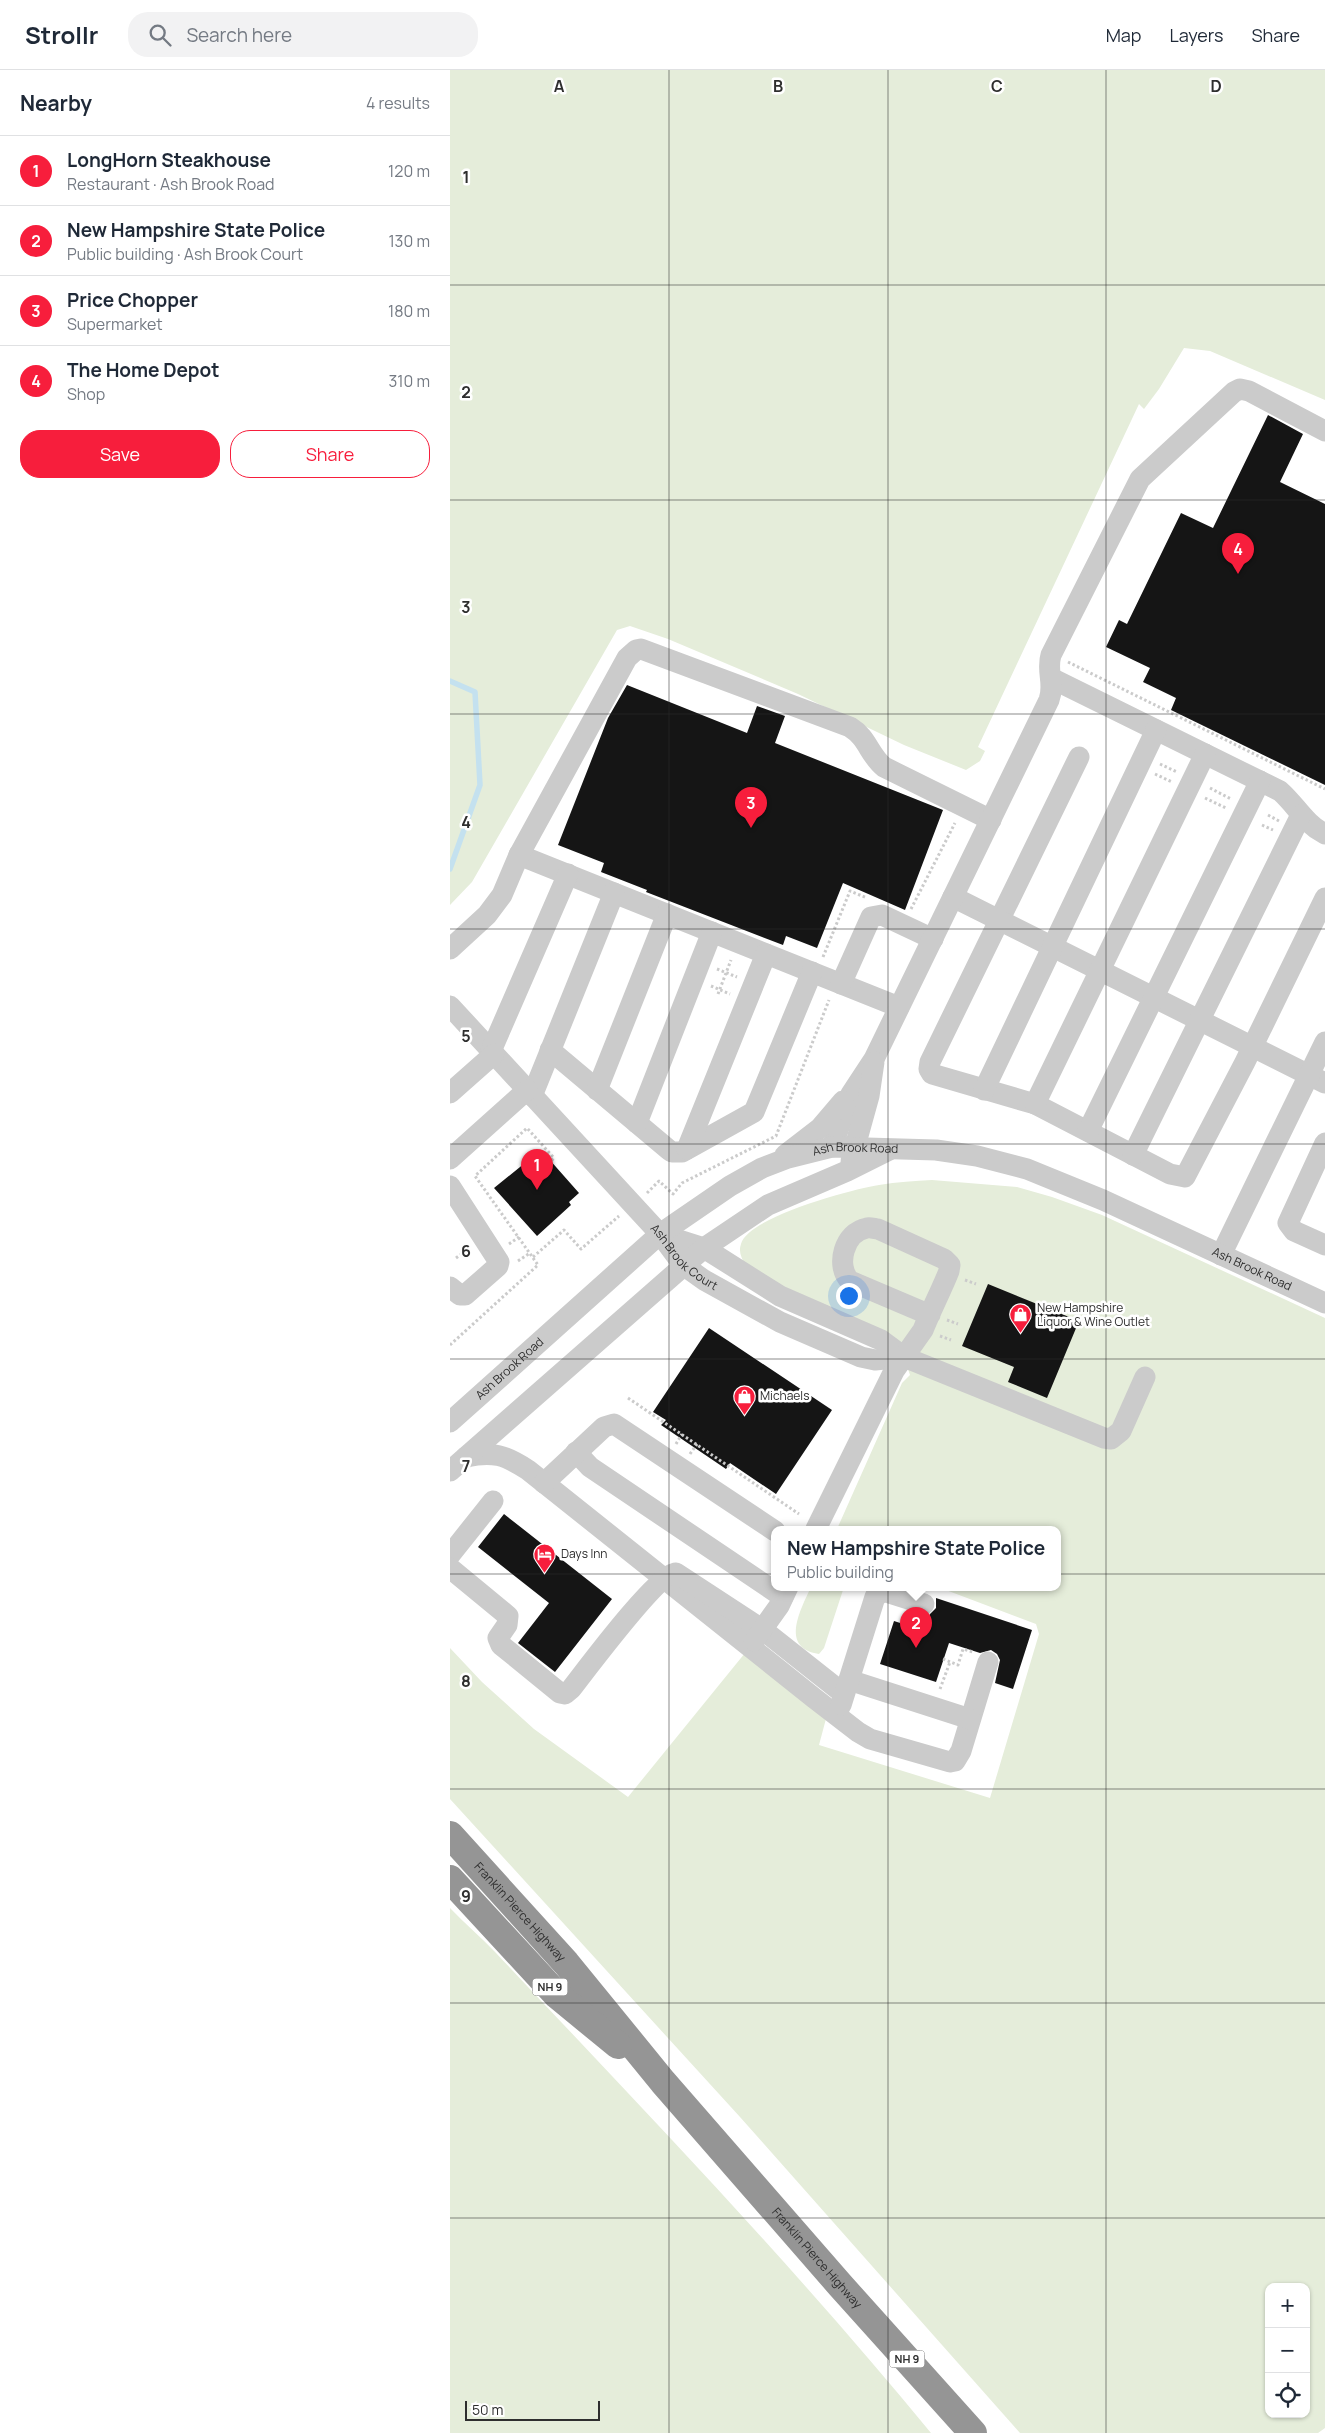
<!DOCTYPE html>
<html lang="en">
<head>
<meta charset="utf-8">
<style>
	:root { --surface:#fff; --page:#f2f2f3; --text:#1f2937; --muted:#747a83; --line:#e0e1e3; --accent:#f71e3c }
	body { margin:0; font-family:Manrope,sans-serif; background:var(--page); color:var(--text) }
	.controls { position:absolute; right:15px; bottom:15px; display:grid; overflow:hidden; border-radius:10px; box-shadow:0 1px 4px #0004 }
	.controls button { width:45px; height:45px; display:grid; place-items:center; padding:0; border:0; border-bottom:1px solid var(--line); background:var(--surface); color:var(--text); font:25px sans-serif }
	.scale { position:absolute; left:15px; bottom:12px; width:135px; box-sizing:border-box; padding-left:5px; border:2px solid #2e2e2e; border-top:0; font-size:14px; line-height:18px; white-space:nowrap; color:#2e2e2e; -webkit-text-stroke:4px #fff; paint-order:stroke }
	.you { position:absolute; left:398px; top:1225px; width:18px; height:18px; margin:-12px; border:4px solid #fff; border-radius:50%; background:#1a73e8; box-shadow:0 0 0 8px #1a73e833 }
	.badge { display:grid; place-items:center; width:32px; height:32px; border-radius:50%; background:var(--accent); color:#fff; font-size:16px; font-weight:700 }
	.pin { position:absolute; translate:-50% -41px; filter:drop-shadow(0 1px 2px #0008) }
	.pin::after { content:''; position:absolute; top:26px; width:18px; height:15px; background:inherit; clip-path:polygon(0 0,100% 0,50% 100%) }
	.popup { position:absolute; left:321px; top:1456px; width:290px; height:65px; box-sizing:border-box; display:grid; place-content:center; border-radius:10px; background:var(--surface); filter:drop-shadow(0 1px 4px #0005); font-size:16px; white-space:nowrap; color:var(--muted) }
	.popup b { font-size:19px; color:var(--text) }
	.popup::after { content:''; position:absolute; left:50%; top:100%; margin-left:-10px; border:10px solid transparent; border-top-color:var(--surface) }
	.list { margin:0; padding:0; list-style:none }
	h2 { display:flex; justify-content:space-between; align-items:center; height:65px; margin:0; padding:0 20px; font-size:21px }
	h2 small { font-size:16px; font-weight:400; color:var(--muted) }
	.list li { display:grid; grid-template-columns:32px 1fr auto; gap:15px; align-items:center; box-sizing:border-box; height:70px; padding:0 20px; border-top:1px solid var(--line) }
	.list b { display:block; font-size:19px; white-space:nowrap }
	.list p { margin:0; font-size:16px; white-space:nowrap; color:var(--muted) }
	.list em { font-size:16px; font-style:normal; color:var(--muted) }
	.actions { display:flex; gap:10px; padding:15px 20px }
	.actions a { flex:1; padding:11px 0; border:1px solid var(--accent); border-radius:20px; text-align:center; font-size:18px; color:var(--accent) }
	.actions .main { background:var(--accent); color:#fff }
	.icon { flex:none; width:28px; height:28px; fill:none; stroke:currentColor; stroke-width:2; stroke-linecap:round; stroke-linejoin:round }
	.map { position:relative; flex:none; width:875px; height:2363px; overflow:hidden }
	header { display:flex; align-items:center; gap:30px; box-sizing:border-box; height:70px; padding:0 25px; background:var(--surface); border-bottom:1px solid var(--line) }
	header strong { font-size:24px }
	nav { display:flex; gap:28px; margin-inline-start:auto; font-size:18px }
	.search { width:350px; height:45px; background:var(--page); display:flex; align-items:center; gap:12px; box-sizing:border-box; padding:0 18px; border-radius:20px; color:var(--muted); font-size:19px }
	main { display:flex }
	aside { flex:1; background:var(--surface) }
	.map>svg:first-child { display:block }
	.green { fill:#e5edda; fill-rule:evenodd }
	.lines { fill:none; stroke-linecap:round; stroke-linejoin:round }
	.stream { stroke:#c4e1ef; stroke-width:5.5 }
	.building { fill:#151515 }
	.path { stroke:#cbcbcb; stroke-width:3; stroke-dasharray:2.5 2.5; stroke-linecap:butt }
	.minor { stroke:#cbcbcb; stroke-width:21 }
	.highway { stroke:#959595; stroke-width:28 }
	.grid { fill:none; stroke:#2e2e2e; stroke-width:1; stroke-opacity:0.55 }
	.labels { text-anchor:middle; stroke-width:5; stroke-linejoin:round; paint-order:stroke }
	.shield { fill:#fff; stroke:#6d6d6d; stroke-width:1 }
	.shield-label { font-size:11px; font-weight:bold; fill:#2e2e2e }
	.street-label { font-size:12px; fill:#2e2e2e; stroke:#fff }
	.poi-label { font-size:12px; fill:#2e2e2e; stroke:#fff; text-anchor:start }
	.grid-label { font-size:16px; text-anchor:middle; font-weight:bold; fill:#2e2e2e; stroke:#fff; stroke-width:5; stroke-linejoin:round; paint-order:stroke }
</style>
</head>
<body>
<header>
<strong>Strollr</strong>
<div class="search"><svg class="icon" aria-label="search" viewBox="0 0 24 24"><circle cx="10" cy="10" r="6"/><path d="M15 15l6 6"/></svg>Search here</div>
<nav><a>Map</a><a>Layers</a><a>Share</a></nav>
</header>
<main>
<aside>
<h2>Nearby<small>4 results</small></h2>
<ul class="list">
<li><span class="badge">1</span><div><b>LongHorn Steakhouse</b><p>Restaurant · Ash Brook Road</p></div><em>120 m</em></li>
<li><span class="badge">2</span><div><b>New Hampshire State Police</b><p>Public building · Ash Brook Court</p></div><em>130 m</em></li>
<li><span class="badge">3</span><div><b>Price Chopper</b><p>Supermarket</p></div><em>180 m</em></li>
<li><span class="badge">4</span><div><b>The Home Depot</b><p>Shop</p></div><em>310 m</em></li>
</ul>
<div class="actions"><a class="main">Save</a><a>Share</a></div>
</aside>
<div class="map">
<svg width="875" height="2363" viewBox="0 0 875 2363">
	<rect width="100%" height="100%" fill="#fff"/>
	<g class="green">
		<polygon points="0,0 875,0 875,330 760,281 734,278 709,319 694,339 689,334 528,677 535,681 530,691 516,700 454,675 348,624 218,569 180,556 167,560 22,812 0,835"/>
		<path d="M482 1110 567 1117 602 1127 652 1145 875 1248V2358L868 2363H570L290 2047 0 1729V1578L32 1612 84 1659 178 1727 295 1583 377 1645 369 1675 540 1728 589 1564 586 1554 488 1517H607V1459H387L452 1313 460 1305 454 1287 295 1195C292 1188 288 1182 291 1174 298 1147 403 1119 429 1115 447 1112 465 1111 482 1110ZM819 2217H856V2344H819Z"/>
		<path d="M361 1517H394L374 1578 369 1584C329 1578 351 1539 361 1517Z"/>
		<path d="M0 1838C15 1854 31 1867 46 1883 194 2040 344 2196 481 2363H0Z"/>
	</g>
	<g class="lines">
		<polyline class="stream" points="0,611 25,622 30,715 0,799"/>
	</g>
	<g class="building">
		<polygon points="818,345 853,364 830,412 875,434 875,715 721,640 726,628 693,612 700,598 656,577 669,550 677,554 731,443 763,458"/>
		<polygon points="177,615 297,663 307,636 335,646 325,673 493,740 455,840 393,813 367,878 336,866 333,875 196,822 197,820 151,802 154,793 108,775 158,648"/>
		<polygon points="91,1080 129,1123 119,1132 121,1135 87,1166 44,1118"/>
		<polygon points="538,1214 629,1251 597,1328 558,1312 564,1297 512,1276"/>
		<polygon points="259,1258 382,1340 326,1424 280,1393 276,1399 211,1355 216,1350 203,1342"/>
		<polygon points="54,1444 162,1529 105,1602 68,1573 99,1533 28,1477"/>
		<polygon points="486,1528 582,1560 563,1619 545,1613 550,1590 547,1584 541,1580 530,1583 499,1573 486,1612 430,1594 444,1551 475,1561 480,1544 486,1538"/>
	</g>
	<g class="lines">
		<g class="path">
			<polyline points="618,592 875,719"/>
			<polyline points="710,694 727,702"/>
			<polyline points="705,704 722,712"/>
			<polyline points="760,718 781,729"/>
			<polyline points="755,728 776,738"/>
			<polyline points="818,745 829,751"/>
			<polyline points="812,755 823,760"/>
			<polyline points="461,839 505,753"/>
			<polyline points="373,887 400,821 417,828"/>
			<polyline points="267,899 287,907"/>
			<polyline points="261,916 280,924"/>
			<polyline points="268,924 281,890"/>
			<polyline points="197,1123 209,1111 223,1124 232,1113 326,1066 379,930"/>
			<polyline points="59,1174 69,1167"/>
			<polyline points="83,1187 114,1160 131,1179 169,1146"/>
			<polyline points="6,1188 14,1182"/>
			<polyline points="68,1191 80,1183"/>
			<polyline points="515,1210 526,1214"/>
			<polyline points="497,1250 508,1254"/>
			<polyline points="490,1266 501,1270"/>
			<polyline points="0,1275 88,1195 25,1106 77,1058 104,1088 101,1091"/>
			<polyline points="178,1328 349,1444"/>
			<polyline points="226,1374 232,1364"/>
			<polyline points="240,1384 247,1374"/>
			<polyline points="493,1589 508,1595 513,1579 523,1582"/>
			<polyline points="490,1619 500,1592"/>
		</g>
		<g class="minor">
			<path d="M601 608 830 721C847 736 854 753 875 764"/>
			<polyline points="629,687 480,992 479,999 482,1004 585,1034 720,1104 735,1107 795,992 875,828"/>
			<polyline points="69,785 449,937"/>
			<polyline points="503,827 875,1013"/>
			<path d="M0 879 37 845 52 825 69 785 177 588 186 580 191 579 400 657C418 668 419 685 434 697L541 750"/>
			<polyline points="391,914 421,847 432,845 483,869"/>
			<path id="s1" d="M0 936 210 1164 233 1195 254 1210 330 1252 411 1287 425 1290 454 1287"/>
			<polyline points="100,980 219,1080 222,1082 232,1082 304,1042 362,902"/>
			<polyline points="41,981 118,804"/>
			<polyline points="147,1020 217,844"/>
			<polyline points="534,1020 706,660"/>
			<polyline points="0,1023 44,984"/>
			<polyline points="82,1026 164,823"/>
			<polyline points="585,1034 755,684"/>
			<polyline points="187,1053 262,862"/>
			<polyline points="638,1061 810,711"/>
			<polyline points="875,1073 838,1153 844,1161 875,1175"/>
			<path d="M382 1077 401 1024 424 989 599 630C605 614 596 601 601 585L690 409 784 322 790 319 799 321 875 361"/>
			<polyline points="237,1079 316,884"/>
			<polyline points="335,1085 370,1058 393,1031"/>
			<polyline points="683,1085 851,745"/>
			<polyline points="0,1089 77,1020"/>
			<polyline points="401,1091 419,1026 424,992"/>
			<polyline points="0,1116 49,1192 48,1196 15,1225 10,1225 0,1217"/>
			<polyline points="210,1164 254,1178 330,1226 431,1270 454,1287 654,1368 661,1369 671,1361 695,1307"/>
			<polyline points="771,1185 875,972"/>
			<path id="s2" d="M0 1352 210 1164 280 1116 312 1098 338 1088 382 1077 486 1080 527 1086 577 1099 653 1130 875 1233"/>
			<polyline points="126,1382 140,1397 333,1527"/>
			<path d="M16 1387C43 1381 55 1385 78 1400L364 1628 408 1662 420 1669 500 1692 505 1691 511 1681 538 1592"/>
			<polyline points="0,1401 254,1178 318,1135 397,1101 439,1080"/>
			<polyline points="94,1413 154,1357 164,1354 325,1461"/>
			<path d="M366 1459 444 1301 473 1260C481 1240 491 1221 499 1201L500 1195 494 1189 428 1159C425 1159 420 1157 417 1158 394 1162 385 1196 400 1211L480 1245"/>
			<polyline points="0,1485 43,1431"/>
			<path d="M0 1498 58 1546 57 1555 48 1568 51 1575 110 1623 115 1624 121 1619C136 1600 207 1504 226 1503L313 1560 394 1624"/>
			<polyline points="304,1571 329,1536 338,1517"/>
			<polyline points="399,1610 520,1649"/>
			<polyline points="391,1635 425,1527 433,1521 474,1534"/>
		</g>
		<g class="highway">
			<path id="s3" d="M0 1765 116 1893 213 2012 390 2215 523 2363"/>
			<polyline points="0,1809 107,1925 168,1975"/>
		</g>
	</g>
	<path class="grid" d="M219 0V2363M438 0V2363M656 0V2363M0 215H875M0 430H875M0 644H875M0 859H875M0 1074H875M0 1289H875M0 1504H875M0 1719H875M0 1933H875M0 2148H875"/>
	<defs>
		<symbol id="shop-pin" viewBox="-11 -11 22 30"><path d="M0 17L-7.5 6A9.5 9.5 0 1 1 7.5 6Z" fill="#f71e3c" stroke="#fff"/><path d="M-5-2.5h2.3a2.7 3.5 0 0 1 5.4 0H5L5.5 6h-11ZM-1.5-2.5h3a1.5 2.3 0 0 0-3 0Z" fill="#fff"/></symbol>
		<symbol id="hotel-pin" viewBox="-11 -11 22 30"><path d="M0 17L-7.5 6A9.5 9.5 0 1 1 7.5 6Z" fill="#f71e3c" stroke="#fff"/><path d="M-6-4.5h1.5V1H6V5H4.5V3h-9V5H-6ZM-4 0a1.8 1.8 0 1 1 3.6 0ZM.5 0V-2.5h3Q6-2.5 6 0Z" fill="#fff"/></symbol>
	</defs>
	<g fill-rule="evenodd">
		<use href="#shop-pin" x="558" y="1232" width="25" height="34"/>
		<use href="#shop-pin" x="282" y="1314" width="25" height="34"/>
		<use href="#hotel-pin" x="82" y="1472" width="25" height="34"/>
	</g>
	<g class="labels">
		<g class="shield">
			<rect x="82.5" y="1908.5" width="35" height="17" rx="4"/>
			<rect x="439.5" y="2280.5" width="35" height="17" rx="4"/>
		</g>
		<g class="shield-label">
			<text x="100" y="1921">NH 9</text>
			<text x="457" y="2293">NH 9</text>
		</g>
		<g class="street-label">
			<text dy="4" stroke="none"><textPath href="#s2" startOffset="500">Ash Brook Road</textPath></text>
			<text dy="4" stroke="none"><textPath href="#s1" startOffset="344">Ash Brook Court</textPath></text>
			<text dy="4" stroke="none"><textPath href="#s2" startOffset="920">Ash Brook Road</textPath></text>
			<text dy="4" stroke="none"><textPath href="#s2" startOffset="80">Ash Brook Road</textPath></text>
			<text dy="4" stroke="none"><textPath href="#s3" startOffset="104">Franklin Pierce Highway</textPath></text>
			<text dy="4" stroke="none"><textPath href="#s3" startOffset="560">Franklin Pierce Highway</textPath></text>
		</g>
		<g class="poi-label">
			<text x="587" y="1242">New Hampshire<tspan x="587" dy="14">Liquor &amp; Wine Outlet</tspan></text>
			<text x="310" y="1330">Michaels</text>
			<text x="111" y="1488">Days Inn</text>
		</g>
	</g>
	<g class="grid-label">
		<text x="109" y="22">A</text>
		<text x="328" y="22">B</text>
		<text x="547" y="22">C</text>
		<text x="766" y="22">D</text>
		<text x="16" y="113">1</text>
		<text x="16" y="328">2</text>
		<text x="16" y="543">3</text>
		<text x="16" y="758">4</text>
		<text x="16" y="972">5</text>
		<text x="16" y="1187">6</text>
		<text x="16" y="1402">7</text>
		<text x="16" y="1617">8</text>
		<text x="16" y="1832">9</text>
	</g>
</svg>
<div class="controls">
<button>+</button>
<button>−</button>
<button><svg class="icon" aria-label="locate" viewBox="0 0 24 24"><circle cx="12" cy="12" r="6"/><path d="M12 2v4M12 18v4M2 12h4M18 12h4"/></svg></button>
</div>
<div class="scale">50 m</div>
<div class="you"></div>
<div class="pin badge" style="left:87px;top:1120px">1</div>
<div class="pin badge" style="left:466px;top:1578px">2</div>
<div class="popup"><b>New Hampshire State Police</b>Public building</div>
<div class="pin badge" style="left:301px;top:758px">3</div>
<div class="pin badge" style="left:788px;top:504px">4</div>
</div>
</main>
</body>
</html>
